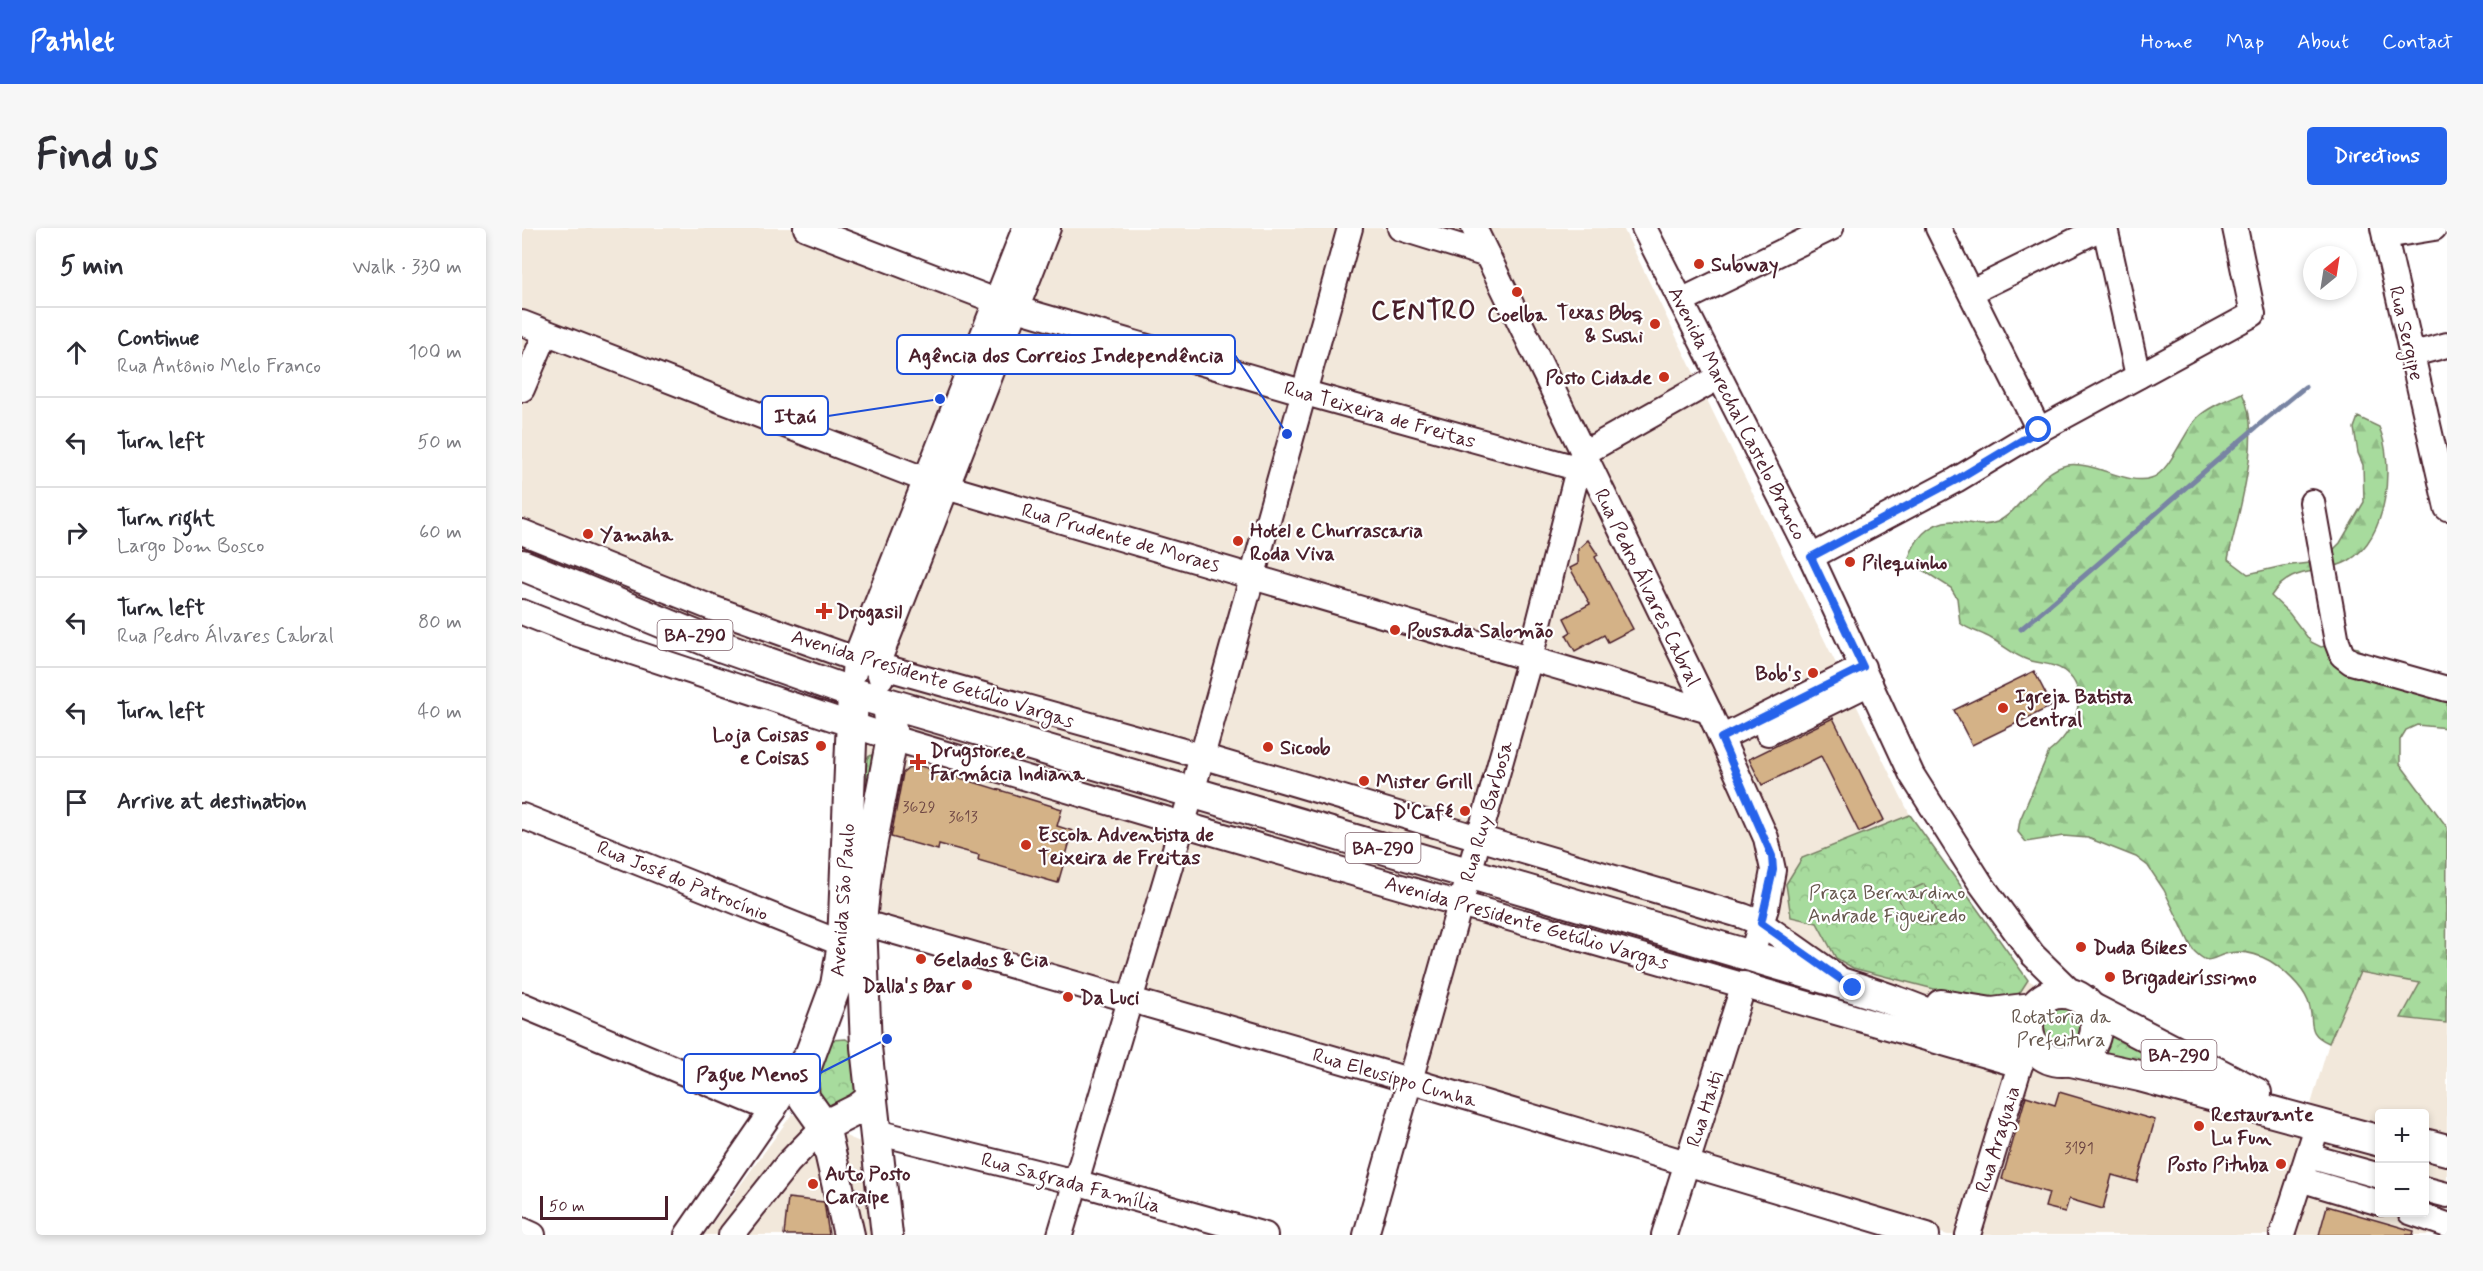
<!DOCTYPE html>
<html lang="en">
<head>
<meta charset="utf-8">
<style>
	:root { --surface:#fff; --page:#f7f7f7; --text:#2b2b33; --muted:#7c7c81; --line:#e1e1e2; --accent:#2563eb }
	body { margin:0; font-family:Mynerve,sans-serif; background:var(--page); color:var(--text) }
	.controls { position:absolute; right:18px; bottom:18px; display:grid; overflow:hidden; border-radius:6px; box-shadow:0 3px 9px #0003 }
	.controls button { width:54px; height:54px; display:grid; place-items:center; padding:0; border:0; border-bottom:2px solid var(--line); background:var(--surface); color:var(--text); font:30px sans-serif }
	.compass { position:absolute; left:1781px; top:18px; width:54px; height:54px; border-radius:50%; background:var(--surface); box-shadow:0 3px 9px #0003; rotate:30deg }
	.scale { position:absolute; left:18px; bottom:15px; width:128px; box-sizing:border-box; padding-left:6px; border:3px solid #4a1f2b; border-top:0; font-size:16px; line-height:21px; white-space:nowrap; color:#4a1f2b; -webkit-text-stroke:4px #fff; paint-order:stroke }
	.stop { position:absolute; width:18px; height:18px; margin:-14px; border:4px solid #2563eb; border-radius:50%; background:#fff }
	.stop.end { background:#2563eb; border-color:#fff; box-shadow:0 2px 6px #0008 }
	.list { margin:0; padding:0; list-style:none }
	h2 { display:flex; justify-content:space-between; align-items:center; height:78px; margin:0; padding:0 24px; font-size:26px }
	h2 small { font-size:20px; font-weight:400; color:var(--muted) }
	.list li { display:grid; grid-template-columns:39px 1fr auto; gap:18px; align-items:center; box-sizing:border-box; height:90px; padding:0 24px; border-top:2px solid var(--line) }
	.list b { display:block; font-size:22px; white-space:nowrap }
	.list p { margin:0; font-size:20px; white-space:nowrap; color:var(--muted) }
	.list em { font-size:20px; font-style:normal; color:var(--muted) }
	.icon { flex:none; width:33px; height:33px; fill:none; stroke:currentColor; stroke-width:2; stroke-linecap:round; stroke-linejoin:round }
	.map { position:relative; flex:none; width:1925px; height:1007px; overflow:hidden; border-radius:6px }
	header { display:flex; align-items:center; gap:36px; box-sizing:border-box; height:84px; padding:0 30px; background:var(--accent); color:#fff }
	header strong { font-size:28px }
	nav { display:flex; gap:33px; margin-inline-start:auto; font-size:21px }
	.intro { display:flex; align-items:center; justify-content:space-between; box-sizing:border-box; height:144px; padding:0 36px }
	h1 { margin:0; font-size:42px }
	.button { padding:15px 27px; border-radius:6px; background:var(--accent); color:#fff; font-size:21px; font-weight:700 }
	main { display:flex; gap:36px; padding:0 36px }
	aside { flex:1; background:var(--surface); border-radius:6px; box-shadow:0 3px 9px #0003 }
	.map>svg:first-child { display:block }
	.built { fill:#f2e8db; fill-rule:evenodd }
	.grass { fill:url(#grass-dots); stroke:#787d64; stroke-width:1.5 }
	.forest { fill:url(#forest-firs); stroke:#787d64; stroke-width:1.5 }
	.park { fill:url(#park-crowns); stroke:#787d64; stroke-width:1.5 }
	.pitch { fill:#a7db9d; stroke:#787d64; stroke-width:1.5 }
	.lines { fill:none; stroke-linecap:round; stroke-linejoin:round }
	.stream { stroke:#7884a3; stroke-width:5 }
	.building { fill:#d4b287; stroke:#4a1f2b; stroke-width:1.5 }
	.minor-casing { stroke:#4a1f2b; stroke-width:28 }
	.major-casing { stroke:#4a1f2b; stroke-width:34 }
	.minor { stroke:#fff; stroke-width:24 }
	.major { stroke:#fff; stroke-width:30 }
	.route { stroke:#2563eb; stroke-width:8 }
	.poi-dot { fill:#c8321e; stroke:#fff; stroke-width:2 }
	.labels { text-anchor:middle; stroke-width:4.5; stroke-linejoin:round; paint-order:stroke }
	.number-label { font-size:16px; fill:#6c4442 }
	.shield { fill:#fff; stroke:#80626b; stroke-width:1.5 }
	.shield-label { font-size:18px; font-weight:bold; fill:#4a1f2b }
	.poi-label { font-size:20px; font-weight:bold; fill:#4a1f2b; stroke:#fff; text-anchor:start }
	.street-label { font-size:20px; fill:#4a1f2b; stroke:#fff }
	.park-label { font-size:20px; fill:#66574d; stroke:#fff }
	.district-label { font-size:26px; font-weight:bold; letter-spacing:1.5px; fill:#4a1f2b; stroke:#fff }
	.leader { fill:none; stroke:#1d4ed8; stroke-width:2 }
	.callout-dot { fill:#1d4ed8; stroke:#fff; stroke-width:2 }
	.callout { fill:#fff; stroke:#1d4ed8; stroke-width:2 }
	.callout-label { font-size:21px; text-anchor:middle; font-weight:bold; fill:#4a1f2b }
</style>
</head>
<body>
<header>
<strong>Pathlet</strong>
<nav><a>Home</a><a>Map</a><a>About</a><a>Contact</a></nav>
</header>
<div class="intro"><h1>Find us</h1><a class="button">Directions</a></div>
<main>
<aside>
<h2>5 min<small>Walk · 330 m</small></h2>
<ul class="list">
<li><svg class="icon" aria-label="ahead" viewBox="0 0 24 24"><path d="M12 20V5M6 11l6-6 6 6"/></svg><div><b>Continue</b><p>Rua Antônio Melo Franco</p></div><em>100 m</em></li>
<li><svg class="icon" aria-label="left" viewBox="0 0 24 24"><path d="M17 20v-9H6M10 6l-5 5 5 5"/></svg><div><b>Turn left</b></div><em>50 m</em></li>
<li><svg class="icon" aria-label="right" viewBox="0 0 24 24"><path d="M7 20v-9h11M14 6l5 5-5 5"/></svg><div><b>Turn right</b><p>Largo Dom Bosco</p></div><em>60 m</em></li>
<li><svg class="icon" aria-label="left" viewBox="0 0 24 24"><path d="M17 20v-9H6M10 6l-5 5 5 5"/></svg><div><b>Turn left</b><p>Rua Pedro Álvares Cabral</p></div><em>80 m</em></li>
<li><svg class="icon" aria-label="left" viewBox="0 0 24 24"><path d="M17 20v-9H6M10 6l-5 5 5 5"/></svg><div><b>Turn left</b></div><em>40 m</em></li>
<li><svg class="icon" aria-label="arrive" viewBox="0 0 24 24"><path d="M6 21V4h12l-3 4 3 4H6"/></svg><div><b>Arrive at destination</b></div></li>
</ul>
</aside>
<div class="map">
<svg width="1925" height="1007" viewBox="0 0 1925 1007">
	<defs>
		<pattern id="grass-dots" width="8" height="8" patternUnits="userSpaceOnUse" patternTransform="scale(1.5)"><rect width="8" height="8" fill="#a7db9d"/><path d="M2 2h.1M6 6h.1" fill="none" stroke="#91bc87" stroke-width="1.8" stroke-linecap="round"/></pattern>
		<pattern id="forest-firs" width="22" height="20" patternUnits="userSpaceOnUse" patternTransform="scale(1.5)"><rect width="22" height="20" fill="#a7db9d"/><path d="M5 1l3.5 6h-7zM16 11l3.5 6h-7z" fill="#91bc87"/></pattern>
		<pattern id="park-crowns" width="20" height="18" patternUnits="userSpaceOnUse" patternTransform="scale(1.5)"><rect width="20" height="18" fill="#a7db9d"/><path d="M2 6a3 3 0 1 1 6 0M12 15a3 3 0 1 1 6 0" fill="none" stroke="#91bc87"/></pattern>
	</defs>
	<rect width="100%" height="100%" fill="#fff"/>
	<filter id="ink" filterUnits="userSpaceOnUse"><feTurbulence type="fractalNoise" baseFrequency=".0167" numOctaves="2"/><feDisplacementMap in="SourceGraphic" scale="12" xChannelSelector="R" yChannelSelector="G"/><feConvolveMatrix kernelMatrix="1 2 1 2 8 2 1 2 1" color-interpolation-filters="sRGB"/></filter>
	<g filter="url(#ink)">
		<g class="built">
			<path d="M0 0H293L488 72 515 0H1101L1388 587 1280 630 1295 695 1314 730 1331 740 1470 776 1495 769 1506 752 1780 907 1807 815 1837 744 1898 755 1924 794 1925 789V1007H1426L313 690 324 445 0 337ZM1858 886H1902V984H1858Z"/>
			<polygon points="270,886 338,914 351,1007 182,1007"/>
		</g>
		<polygon class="grass" points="351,526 356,528 329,648 343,531"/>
		<path class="forest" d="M1720 165C1742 206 1716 286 1706 331L1726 346 1761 338 1787 335 1809 324 1818 315 1842 274 1841 237 1836 225 1832 200 1836 189 1857 199C1873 236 1866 311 1826 333 1800 348 1769 336 1749 368L1767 385 1789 414 1799 419 1812 416 1836 420 1855 439 1886 457 1925 474V500L1895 497 1884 502 1878 512V536L1925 599 1924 795 1879 790 1898 755 1838 744 1807 815C1782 804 1794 794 1786 773 1780 758 1761 741 1748 733 1734 725 1718 722 1703 726 1686 732 1686 737 1671 722L1642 662 1626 638 1614 629 1566 610 1541 608 1504 614 1496 604 1498 592 1527 524C1551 506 1572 464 1541 442 1530 435 1518 436 1506 432 1493 428 1482 418 1470 411 1459 404 1448 403 1438 395L1435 370 1429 360 1386 333C1392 312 1406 294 1430 293 1446 293 1458 301 1475 294 1499 283 1517 242 1545 237 1574 233 1604 258 1629 250 1648 245 1662 203 1676 189 1688 178 1705 172 1720 165Z"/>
		<g class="park">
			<polygon points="1388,587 1506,752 1495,769 1470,776 1331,740 1314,730 1295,695 1269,689 1264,656 1280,630"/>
			<path d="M1536 767 1554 772 1569 795 1571 808C1532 866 1478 790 1536 767Z"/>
			<path d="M1579 791 1712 862 1571 825C1580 814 1580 805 1579 791Z"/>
			<polygon points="324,811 338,822 339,867 314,886 288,866 308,812"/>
		</g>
		<path class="pitch" d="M1402 656 1419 692 1412 698C1388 696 1385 687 1375 668Z"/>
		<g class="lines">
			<path class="stream" d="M1499 401C1595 322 1686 237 1783 159"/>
		</g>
		<g class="building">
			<polygon points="1066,312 1076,327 1073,329 1111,401 1086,414 1082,407 1053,423 1044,407 1049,404 1042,390 1068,376 1048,340 1056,336 1056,321"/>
			<polygon points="1512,443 1530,478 1450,517 1432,482"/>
			<polygon points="1311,490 1362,592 1337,604 1299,528 1240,557 1227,531"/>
			<polygon points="392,536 540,581 535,598 551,603 536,655 456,632 457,627 417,616 416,622 369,609 381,545"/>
			<polygon points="1537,864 1633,892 1615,954 1590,947 1581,981 1547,971 1543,984 1523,979 1527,965 1480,951 1504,868 1533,877"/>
			<polygon points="266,970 302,974 307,1007 262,1007"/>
			<polygon points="1805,978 1892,1003 1891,1007 1797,1007"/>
		</g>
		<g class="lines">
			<defs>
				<g id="minor">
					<polyline points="284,0 495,81 780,164 1058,241"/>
					<polyline points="878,0 965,27"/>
					<polyline points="952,0 1187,483 1244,610 1251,642 1244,680 1229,728"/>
					<polyline points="1122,0 1289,329 1390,547 1459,656 1511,727 1551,766"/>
					<polyline points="1416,0 1517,202"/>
					<polyline points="1583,0 1616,148"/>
					<polyline points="1861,0 1925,280"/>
					<polyline points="1863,8 1912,0"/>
					<polyline points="1449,64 1579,0"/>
					<polyline points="1159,73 1309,0"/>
					<polyline points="0,95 402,251"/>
					<polyline points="1891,126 1925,117"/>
					<polyline points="0,161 24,105"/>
					<polyline points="424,259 1187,483"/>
					<polyline points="1790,274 1815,414 1820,427 1829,434 1925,461"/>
					<polyline points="0,304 190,380 333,431 679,528 1221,688 1239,695 1314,748"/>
					<polyline points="1289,329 1434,252 1517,202 1731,86 1713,0"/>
					<polyline points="0,384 53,405 370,510 660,596 1498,837"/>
					<polyline points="332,445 333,431 503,0"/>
					<polyline points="359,450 355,437 526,0"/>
					<polyline points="1246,505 1348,455"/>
					<polyline points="1199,510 1341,439"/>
					<polyline points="0,588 321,716"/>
					<polyline points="339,694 890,853 1405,1007"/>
					<polyline points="0,777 251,882"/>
					<polyline points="354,904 553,954 743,1007"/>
					<polyline points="1786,928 1858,948"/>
					<polyline points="1778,951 1858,975"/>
					<polyline points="1902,961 1925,967"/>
					<polyline points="1888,984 1925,997"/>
					<polyline points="0,1002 11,1007"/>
					<polyline points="165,1007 251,882 282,830"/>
					<polyline points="209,1007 266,935 302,898"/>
					<polyline points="538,1007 670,564 828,0"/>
					<polyline points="844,1007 1008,430 1060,226 1197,149"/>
					<polyline points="1142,1007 1222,756"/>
					<polyline points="1446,1007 1498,837 1505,824"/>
					<polyline points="1760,1007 1796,896"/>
				</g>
				<g id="major">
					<path d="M0 337 201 419 331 465 1229 728C1277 743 1327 756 1375 774 1418 789 1460 813 1507 810"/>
					<circle cx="1540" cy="799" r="34"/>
					<polyline points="1419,777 1470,785 1511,780"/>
					<polyline points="1569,780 1734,865"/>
					<polyline points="1549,833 1618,848 1858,913"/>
					<polyline points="302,898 336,881 349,871"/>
					<polyline points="1902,916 1925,922"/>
					<polyline points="327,1007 302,898 282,870 280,849 314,757 321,716 331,465"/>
					<polyline points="365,1007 344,819 339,694 344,645 370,510 366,476"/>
				</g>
			</defs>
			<use href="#minor" class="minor-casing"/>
			<use href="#major" class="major-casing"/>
			<use href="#minor" class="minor"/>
			<use href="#major" class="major"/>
		</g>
	</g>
	<g class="lines" filter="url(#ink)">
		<polyline class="route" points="1331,760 1239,695 1251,642 1250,628 1199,510 1341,439 1289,329 1434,252 1517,202"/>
	</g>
	<g class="poi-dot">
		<circle cx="1177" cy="36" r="6"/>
		<circle cx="995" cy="64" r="6"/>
		<circle cx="1133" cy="96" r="6"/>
		<circle cx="1142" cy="149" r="6"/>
		<circle cx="66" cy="306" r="6"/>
		<circle cx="716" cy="313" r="6"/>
		<circle cx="1328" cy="334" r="6"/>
		<path d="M299 374h6v6h6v6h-6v6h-6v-6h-6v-6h6z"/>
		<circle cx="873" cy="402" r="6"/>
		<circle cx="1291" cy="445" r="6"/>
		<circle cx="1481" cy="480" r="6"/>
		<circle cx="299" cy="518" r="6"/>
		<circle cx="746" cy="519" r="6"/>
		<path d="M393 525h6v6h6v6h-6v6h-6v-6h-6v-6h6z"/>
		<circle cx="842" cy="553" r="6"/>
		<circle cx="943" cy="583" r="6"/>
		<circle cx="504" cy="617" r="6"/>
		<circle cx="1559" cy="719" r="6"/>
		<circle cx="399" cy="731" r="6"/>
		<circle cx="1588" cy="749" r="6"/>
		<circle cx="445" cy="757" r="6"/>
		<circle cx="546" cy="769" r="6"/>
		<circle cx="1677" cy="898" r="6"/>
		<circle cx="1759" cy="936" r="6"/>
		<circle cx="291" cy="956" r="6"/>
	</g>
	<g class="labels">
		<g class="number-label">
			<text x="397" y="584">3629</text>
			<text x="441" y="594">3613</text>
			<text x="1557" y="925">3191</text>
		</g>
		<g class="shield">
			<rect x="135.5" y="392" width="75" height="30" rx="4.5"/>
			<rect x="823.5" y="605" width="75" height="30" rx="4.5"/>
			<rect x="1619.5" y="812" width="75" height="30" rx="4.5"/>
		</g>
		<g class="shield-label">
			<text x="173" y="413">BA-290</text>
			<text x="861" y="626">BA-290</text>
			<text x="1657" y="833">BA-290</text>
		</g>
		<g class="poi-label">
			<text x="1189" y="43">Subway</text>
			<text x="1121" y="91" text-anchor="end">Texas Bbq<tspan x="1121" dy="23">&amp; Sushi</tspan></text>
			<text x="995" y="93" text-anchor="middle">Coelba</text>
			<text x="1130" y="156" text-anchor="end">Posto Cidade</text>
			<text x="728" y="309">Hotel e Churrascaria<tspan x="728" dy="23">Roda Viva</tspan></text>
			<text x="78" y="313">Yamaha</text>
			<text x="1340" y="341">Pilequinho</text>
			<text x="314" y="390">Drogasil</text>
			<text x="885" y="409">Pousada Salomão</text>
			<text x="1279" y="452" text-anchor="end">Bob's</text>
			<text x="1493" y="475">Igreja Batista<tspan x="1493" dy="23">Central</tspan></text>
			<text x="287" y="513" text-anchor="end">Loja Coisas<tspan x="287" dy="23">e Coisas</tspan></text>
			<text x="758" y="526">Sicoob</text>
			<text x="408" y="529">Drugstore e<tspan x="408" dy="23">Farmácia Indiana</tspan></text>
			<text x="854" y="560">Mister Grill</text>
			<text x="931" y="590" text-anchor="end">D'Café</text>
			<text x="516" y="613">Escola Adventista de<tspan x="516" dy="23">Teixeira de Freitas</tspan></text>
			<text x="1571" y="726">Duda Bikes</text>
			<text x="411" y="738">Gelados &amp; Cia</text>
			<text x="1600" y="756">Brigadeiríssimo</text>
			<text x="433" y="764" text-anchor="end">Dalla's Bar</text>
			<text x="558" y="776">Da Luci</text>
			<text x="1689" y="893">Restaurante<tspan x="1689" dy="23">Lu Fun</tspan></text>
			<text x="1747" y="943" text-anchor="end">Posto Pituba</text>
			<text x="303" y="952">Auto Posto<tspan x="303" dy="23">Caraipe</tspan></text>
		</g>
		<g class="street-label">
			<text transform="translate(1885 105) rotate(77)" y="7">Rua Sergipe</text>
			<text transform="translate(1216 185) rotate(63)" y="7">Avenida Marechal Castelo Branco</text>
			<text transform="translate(858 186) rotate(16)" y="7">Rua Teixeira de Freitas</text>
			<text transform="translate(599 309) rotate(16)" y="7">Rua Prudente de Moraes</text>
			<text transform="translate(1126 359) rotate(64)" y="7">Rua Pedro Álvares Cabral</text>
			<text transform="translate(411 450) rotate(17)" y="7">Avenida Presidente Getúlio Vargas</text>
			<text transform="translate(964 583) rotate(-74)" y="7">Rua Ruy Barbosa</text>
			<text transform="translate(161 652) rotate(22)" y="7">Rua José do Patrocínio</text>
			<text transform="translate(320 672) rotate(-86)" y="7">Avenida São Paulo</text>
			<text transform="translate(1005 694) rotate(16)" y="7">Avenida Presidente Getúlio Vargas</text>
			<text transform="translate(873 849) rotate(16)" y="7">Rua Eleusippo Cunha</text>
			<text transform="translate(1182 881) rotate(-72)" y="7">Rua Haiti</text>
			<text transform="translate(1475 911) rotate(-73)" y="7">Rua Araguaia</text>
			<text transform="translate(549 954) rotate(15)" y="7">Rua Sagrada Família</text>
		</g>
		<g class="park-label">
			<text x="1365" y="671">Praça Bernardino<tspan x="1365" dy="23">Andrade Figueiredo</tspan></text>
			<text x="1539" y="795">Rotatoria da<tspan x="1539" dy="23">Prefeitura</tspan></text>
		</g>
		<g class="district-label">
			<text x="902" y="91">CENTRO</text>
		</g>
	</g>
	<path class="leader" d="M765 206L713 127M418 171L306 188M365 811L298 845"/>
	<g class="callout-dot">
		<circle cx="765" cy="206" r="6"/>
		<circle cx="418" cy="171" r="6"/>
		<circle cx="365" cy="811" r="6"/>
	</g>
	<g class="callout">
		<rect x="375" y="107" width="338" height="39" rx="6"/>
		<rect x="240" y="168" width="66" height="39" rx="6"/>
		<rect x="162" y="826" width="136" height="39" rx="6"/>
	</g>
	<g class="callout-label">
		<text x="544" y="134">Agência dos Correios Independência</text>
		<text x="273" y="195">Itaú</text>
		<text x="230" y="853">Pague Menos</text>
	</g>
</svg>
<div class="controls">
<button>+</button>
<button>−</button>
</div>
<svg class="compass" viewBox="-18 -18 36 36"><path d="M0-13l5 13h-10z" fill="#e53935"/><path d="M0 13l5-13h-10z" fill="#7c7c81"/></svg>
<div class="scale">50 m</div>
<div class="stop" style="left:1517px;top:202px"></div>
<div class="stop end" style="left:1331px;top:760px"></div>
</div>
</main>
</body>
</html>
